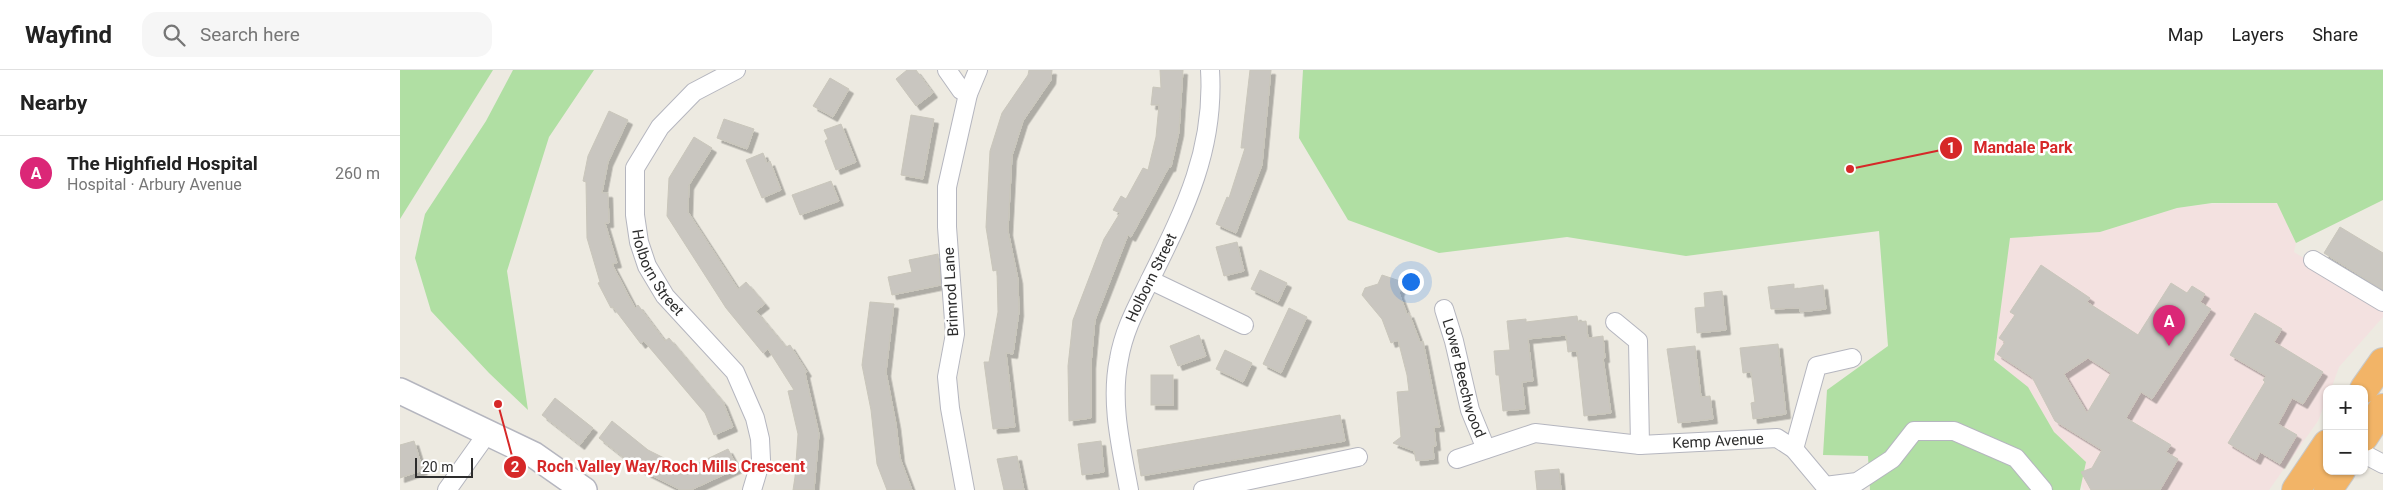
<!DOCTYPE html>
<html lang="en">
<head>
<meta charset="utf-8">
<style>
	:root { --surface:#fff; --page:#f6f6f6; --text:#222; --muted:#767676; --line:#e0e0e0; --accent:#db2777 }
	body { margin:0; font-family:Roboto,sans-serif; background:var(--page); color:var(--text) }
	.controls { position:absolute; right:15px; bottom:15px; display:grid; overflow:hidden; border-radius:10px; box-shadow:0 1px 4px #0004 }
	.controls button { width:45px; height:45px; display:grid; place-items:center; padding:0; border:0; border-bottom:1px solid var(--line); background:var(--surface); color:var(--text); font:25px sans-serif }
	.scale { position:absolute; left:15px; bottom:12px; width:58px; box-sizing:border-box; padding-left:5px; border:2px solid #2d2d2d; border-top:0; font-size:14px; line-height:18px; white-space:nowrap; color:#2d2d2d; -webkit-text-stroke:4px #fff; paint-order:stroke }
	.you { position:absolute; left:1010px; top:211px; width:18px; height:18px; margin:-12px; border:4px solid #fff; border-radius:50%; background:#1a73e8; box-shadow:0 0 0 8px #1a73e833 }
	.badge { display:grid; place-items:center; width:32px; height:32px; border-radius:50%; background:var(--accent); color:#fff; font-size:16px; font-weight:700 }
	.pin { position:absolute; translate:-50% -41px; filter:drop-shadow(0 1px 2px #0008) }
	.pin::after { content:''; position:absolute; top:26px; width:18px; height:15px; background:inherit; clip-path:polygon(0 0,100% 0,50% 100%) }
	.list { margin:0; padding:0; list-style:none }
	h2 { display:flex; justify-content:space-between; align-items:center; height:65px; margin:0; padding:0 20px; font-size:21px }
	h2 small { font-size:16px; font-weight:400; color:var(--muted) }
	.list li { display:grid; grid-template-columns:32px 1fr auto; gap:15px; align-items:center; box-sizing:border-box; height:75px; padding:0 20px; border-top:1px solid var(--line) }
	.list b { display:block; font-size:19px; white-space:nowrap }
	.list p { margin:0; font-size:16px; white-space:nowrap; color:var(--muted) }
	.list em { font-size:16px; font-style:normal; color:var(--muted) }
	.icon { flex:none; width:28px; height:28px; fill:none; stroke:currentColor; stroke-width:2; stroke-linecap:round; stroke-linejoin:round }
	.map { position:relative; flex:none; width:1983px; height:420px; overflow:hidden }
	header { display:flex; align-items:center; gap:30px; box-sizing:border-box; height:70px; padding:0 25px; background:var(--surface); border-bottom:1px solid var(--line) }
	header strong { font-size:24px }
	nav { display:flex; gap:28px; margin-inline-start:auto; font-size:18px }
	.search { width:350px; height:45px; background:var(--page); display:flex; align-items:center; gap:12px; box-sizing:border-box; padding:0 18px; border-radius:15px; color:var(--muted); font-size:19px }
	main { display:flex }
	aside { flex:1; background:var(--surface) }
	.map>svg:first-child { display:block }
	.medical { fill:#f3e1e0 }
	.green { fill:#b0dfa3 }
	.building { fill:#c9c6c0; stroke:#c9c6bb; fill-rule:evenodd; filter:url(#shadow) }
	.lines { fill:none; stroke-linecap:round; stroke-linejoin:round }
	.street-casing { stroke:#b5b6bf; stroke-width:20 }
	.secondary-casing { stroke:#b5b6bf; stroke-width:28 }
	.highway-casing { stroke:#c8c8c8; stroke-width:30 }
	.street { stroke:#fff; stroke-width:18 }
	.secondary { stroke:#fff; stroke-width:25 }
	.highway { stroke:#f2b467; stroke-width:28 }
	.labels { text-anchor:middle; stroke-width:5; stroke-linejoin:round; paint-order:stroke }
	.street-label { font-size:15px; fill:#2d2d2d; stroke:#fff }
	.leader { fill:none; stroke:#d62828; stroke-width:2 }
	.callout-dot { fill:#d62828; stroke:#fff; stroke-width:2 }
	.mark-label { font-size:15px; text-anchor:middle; font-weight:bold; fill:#fff }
	.callout-label { font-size:16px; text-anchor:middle; font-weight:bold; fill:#d62828; stroke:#fff; stroke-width:5; stroke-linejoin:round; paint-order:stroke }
</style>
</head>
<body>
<header>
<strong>Wayfind</strong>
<div class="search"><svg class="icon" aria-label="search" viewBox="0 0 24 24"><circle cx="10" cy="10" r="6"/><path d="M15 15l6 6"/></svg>Search here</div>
<nav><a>Map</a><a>Layers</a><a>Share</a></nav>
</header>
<main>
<aside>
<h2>Nearby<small></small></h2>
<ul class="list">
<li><span class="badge">A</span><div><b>The Highfield Hospital</b><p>Hospital · Arbury Avenue</p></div><em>260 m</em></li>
</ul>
</aside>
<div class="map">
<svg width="1983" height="420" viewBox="0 0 1983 420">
	<defs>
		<filter id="shadow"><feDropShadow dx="4.5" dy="4.5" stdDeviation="0" flood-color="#0004"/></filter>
	</defs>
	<rect width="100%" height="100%" fill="#edeae1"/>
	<polygon class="medical" points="1878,133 1896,173 1894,182 1983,236 1983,247 1939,297 1931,319 1927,319 1927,328 1918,351 1869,420 1684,420 1626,320 1561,255 1610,168 1700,162 1777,138 1807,134"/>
	<g class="green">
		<polygon points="0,0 93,0 0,149"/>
		<polygon points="113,0 194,0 149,67 107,201 128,340 89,303 31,241 15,188 25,144 86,51"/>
		<polygon points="903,0 1983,0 1983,130 1896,173 1877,133 1812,133 1777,138 1700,162 1610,168 1594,290 1628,317 1654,362 1686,392 1680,420 1470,420 1468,386 1423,385 1427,320 1488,276 1479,161 1286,186 1167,167 1039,183 948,150 899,68"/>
	</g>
	<g class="building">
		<polygon points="507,0 516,0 533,23 516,36 496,9"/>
		<polygon points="629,0 652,0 651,10 623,51 612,86 608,161 618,209 619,242 613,284 606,283 615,357 593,359 584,292 589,292 598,242 597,200 593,201 586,157 590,81 602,43 628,5"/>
		<polygon points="760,0 783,0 779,62 771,97 769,97 731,167 728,165 695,250 691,294 691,348 669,351 668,296 673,250 704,169 720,143 713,140 721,126 726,129 743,98 748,100 756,67 759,35 751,35 753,17 761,18"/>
		<polygon points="850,0 871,0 862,95 836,163 816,154 827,127 829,128 845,78 841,78"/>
		<polygon points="430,8 449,19 433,47 413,36"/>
		<polygon points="209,41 228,50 208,92 202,123 208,123 209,153 205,153 217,193 212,194 235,238 238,235 265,271 269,268 323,332 333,357 314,365 305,343 244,271 241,274 213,237 211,238 198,213 200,212 187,168 186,112 183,111 188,86"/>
		<polygon points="511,45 534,49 523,109 501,105"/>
		<polygon points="324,49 354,59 347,79 317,68"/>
		<polygon points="441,54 456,92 436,100 425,71 428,69 424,60"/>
		<polygon points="294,67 312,78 289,115 288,142 338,219 346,212 365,234 356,241 386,277 390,275 407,302 405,303 419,364 414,420 393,420 395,407 398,364 388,321 394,320 368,279 363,283 326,238 267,146 269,108"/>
		<polygon points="363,83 367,93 370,91 381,120 362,128 346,90"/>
		<polygon points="431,111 439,131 400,145 392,125"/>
		<polygon points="1940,157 1983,183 1983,220 1924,183"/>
		<polygon points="837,172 844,201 824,206 816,177"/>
		<polygon points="538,184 541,215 492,225 488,207 512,202 509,190"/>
		<path d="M1641 195 1690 228 1687 232 1738 265 1771 213 1787 223 1792 216 1805 224 1800 232 1811 239 1752 329 1741 322 1726 348 1771 375 1766 382 1778 389 1760 420H1691L1681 402 1692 398 1702 380 1655 351 1632 307 1597 284 1605 272 1599 268 1615 245 1610 242ZM1688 288 1711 303 1687 343 1664 304Z"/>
		<polygon points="860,200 887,213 878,232 851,219"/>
		<polygon points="982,205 1003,212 999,223 1007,244 1009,243 1020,272 1023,271 1040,357 1034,357 1036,376 1033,376 1034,389 1016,391 1014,381 993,373 1001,367 997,322 1009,321 1007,305 998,270 991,273 982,249 962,225 965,218 978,214"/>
		<polygon points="1394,214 1394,219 1423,215 1426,239 1400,242 1400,238 1371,239 1368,217"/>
		<polygon points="1322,221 1326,260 1297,263 1295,238 1305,237 1304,223"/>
		<polygon points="470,232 494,234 486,302 496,354 500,388 512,420 487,420 477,394 471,340 462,295"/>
		<polygon points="889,238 907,247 881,303 863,294"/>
		<polygon points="1855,243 1882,259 1874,272 1923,302 1903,334 1892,328 1878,354 1897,365 1880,394 1860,382 1856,390 1828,373 1865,312 1863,310 1866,306 1830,285"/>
		<polygon points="1177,246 1178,252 1186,251 1188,268 1203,266 1205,288 1203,288 1211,343 1184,346 1177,281 1168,282 1166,265 1128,269 1133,311 1122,312 1125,339 1103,341 1099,305 1096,305 1094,281 1110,280 1107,251 1126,249 1126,252"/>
		<polygon points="799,265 806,286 778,296 770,276"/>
		<polygon points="1378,274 1386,344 1353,349 1351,333 1355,332 1351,302 1343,303 1340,278"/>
		<polygon points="1295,276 1301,327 1310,326 1313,349 1278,353 1267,279"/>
		<polygon points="825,280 852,293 843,312 816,299"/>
		<rect x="751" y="305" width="22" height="30"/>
		<polygon points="155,328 193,358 180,375 142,345"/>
		<polygon points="940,345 945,371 741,406 737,380"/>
		<polygon points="212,351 248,380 286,399 328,379 338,398 291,420 281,420 237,398 199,368"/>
		<polygon points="14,371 23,400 0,408 0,375"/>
		<polygon points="701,371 704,402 682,405 678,374"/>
		<polygon points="617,386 624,420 604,420 597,389"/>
		<polygon points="1159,399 1161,420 1137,420 1135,401"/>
	</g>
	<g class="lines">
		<defs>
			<g id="street">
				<path id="s1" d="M336 0 294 22 260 57 235 98V145L239 172 247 196 265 226 335 302 355 348 360 369 361 390 352 420"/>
				<polyline points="547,0 561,20 568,24"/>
				<polyline points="1913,190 1983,232"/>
				<polyline points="750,210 844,255"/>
				<path id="s2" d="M1044 239 1054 271 1070 340 1086 379"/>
				<polyline points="1215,252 1238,271 1240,375"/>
				<polyline points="1394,379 1417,296 1452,288"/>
				<polyline points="1964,384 1983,394"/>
				<path id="s3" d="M1057 389 1135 363 1240 375 1377 368 1394 379 1425 416 1457 412 1492 389 1514 361H1554L1616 388 1643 420"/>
				<polyline points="47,420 89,361"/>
				<polyline points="565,420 550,338 547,307 555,264 547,157 547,117 568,24 578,0"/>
				<path id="s4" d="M729 420C721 377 710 332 719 289 724 259 738 235 751 208 785 139 815 79 810 0"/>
				<polyline points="803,420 958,387"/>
			</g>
			<polyline id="secondary" points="0,321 134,385 184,420"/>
			<g id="highway">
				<polyline points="1964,319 1983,292"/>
				<polyline points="1964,367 1983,338"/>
				<polyline points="1896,420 1927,374"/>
				<polyline points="1928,420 1941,401"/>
			</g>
		</defs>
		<use href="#street" class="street-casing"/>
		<use href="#secondary" class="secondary-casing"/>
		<use href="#highway" class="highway-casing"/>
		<use href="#street" class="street"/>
		<use href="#secondary" class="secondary"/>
		<use href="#highway" class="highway"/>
	</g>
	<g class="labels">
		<g class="street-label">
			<text dy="5" stroke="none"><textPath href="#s1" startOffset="254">Holborn Street</textPath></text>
			<text dy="5" stroke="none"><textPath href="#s4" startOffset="220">Holborn Street</textPath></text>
			<text transform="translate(551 222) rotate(-93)" y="5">Brimrod Lane</text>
			<text dy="5" stroke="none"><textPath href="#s2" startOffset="72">Lower Beechwood</textPath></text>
			<text dy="5" stroke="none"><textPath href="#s3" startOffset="266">Kemp Avenue</textPath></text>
		</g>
	</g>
	<path class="leader" d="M1450 99L1551 78M98 334L115 397"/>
	<g class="callout-dot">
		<circle cx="1450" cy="99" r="5"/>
		<circle cx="98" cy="334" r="5"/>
		<circle cx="1551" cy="78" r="12"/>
		<circle cx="115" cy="397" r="12"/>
	</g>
	<g class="mark-label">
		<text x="1551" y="83">1</text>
		<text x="115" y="402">2</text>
	</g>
	<g class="callout-label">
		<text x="1623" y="83">Mandale Park</text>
		<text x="271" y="402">Roch Valley Way/Roch Mills Crescent</text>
	</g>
</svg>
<div class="controls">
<button>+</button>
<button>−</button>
</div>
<div class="scale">20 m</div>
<div class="you"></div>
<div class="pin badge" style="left:1769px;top:276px">A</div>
</div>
</main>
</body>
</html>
